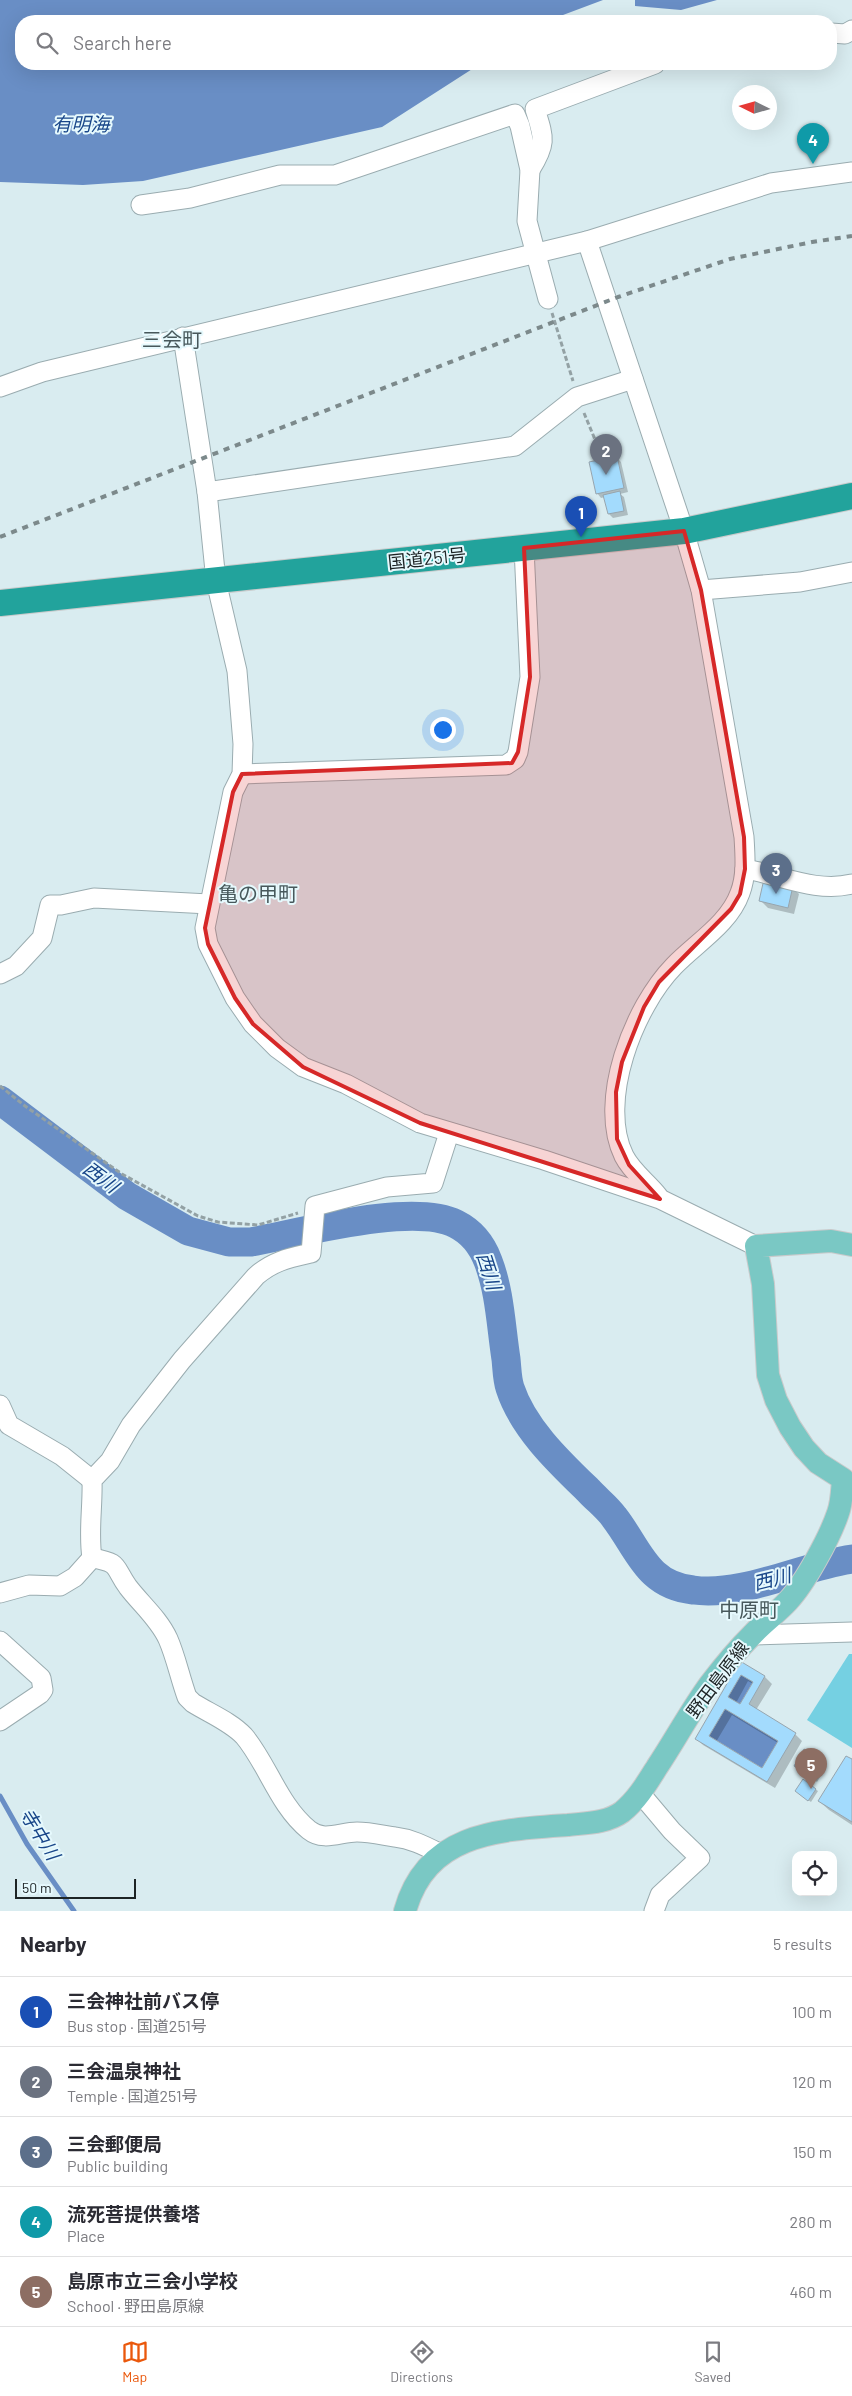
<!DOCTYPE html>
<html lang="en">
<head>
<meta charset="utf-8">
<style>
	:root { --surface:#fff; --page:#f7f7f7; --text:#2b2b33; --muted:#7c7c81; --line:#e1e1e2; --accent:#ea580c }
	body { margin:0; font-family:Barlow,"Noto Sans JP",sans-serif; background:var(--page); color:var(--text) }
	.controls { position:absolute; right:15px; bottom:15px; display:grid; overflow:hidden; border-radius:10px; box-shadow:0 5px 20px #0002 }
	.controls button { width:45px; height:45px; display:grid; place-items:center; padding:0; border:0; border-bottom:1px solid var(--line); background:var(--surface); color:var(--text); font:25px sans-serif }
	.compass { position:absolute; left:732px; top:85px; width:45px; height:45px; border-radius:50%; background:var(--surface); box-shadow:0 5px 20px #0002; rotate:275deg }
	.scale { position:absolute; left:15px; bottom:12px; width:121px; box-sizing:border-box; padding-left:5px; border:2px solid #1d2425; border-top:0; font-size:14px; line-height:18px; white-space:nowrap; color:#1d2425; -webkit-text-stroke:4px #e6f9fd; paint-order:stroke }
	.you { position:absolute; left:442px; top:729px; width:18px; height:18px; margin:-12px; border:4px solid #fff; border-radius:50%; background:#1a73e8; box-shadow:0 0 0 8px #1a73e833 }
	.badge { display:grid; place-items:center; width:32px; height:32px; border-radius:50%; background:var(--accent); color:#fff; font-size:16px; font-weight:700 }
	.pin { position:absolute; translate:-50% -41px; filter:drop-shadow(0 1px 2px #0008) }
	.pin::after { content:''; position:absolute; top:26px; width:18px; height:15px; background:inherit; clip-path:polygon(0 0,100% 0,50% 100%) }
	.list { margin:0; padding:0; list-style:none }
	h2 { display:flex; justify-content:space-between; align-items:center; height:65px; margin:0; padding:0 20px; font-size:21px }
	h2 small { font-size:16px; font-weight:400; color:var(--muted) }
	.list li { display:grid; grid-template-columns:32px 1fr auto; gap:15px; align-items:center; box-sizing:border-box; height:70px; padding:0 20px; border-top:1px solid var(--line) }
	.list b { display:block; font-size:19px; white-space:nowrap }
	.list p { margin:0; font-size:16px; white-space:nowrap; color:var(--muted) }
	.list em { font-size:16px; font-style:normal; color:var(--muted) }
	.icon { flex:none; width:28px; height:28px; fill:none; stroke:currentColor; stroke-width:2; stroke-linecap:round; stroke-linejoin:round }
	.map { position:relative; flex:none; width:852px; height:1911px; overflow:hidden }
	.search { position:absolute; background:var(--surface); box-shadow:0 5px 20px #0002; left:15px; right:15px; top:15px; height:55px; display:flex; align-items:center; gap:12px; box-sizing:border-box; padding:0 18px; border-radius:20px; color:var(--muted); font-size:19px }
	.sheet { height:415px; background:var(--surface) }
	nav { display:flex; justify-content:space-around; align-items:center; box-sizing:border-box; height:70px; border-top:1px solid var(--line); background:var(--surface); font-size:14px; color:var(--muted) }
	nav a { display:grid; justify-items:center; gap:2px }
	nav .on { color:var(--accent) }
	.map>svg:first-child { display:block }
	.green { fill:#75d0e2 }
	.water { fill:#698ec5 }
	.shadow { fill:#0003; fill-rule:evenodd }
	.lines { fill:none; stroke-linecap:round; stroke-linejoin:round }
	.stream { stroke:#698ec5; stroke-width:5 }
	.river { stroke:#698ec5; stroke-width:29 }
	.building { fill:#a3dbfd; stroke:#97a5ae; fill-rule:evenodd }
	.minor-casing { stroke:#9aacb0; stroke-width:21 }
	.major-casing { stroke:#c9cacb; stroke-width:24 }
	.highway-casing { stroke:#c9cacb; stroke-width:28 }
	.path { stroke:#93a1a4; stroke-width:3; stroke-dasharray:5 2.5; stroke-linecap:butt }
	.minor { stroke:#fff; stroke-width:19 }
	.major { stroke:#7ac8c4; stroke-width:22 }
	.highway { stroke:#22a39c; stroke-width:26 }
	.rail { stroke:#7c898b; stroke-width:4; stroke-dasharray:6 6; stroke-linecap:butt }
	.marked { fill:#d62828; fill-opacity:0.2; stroke:#d62828; stroke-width:4; stroke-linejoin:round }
	.labels { text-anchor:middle; stroke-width:4; stroke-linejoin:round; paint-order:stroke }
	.street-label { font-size:18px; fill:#1d2425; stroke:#e6f9fd }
	.water-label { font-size:19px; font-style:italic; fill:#184689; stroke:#e6f9fd }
	.quarter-label { font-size:20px; fill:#47585b; stroke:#e6f9fd }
</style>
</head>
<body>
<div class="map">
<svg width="852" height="1911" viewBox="0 0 852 1911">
	<rect width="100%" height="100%" fill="#d9ecf0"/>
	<polygon class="green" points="849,1654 852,1654 852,1748 807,1720"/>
	<g class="water">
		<polygon points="0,0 603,0 547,21 21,21 21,64 480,64 382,127 143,181 83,185 0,182"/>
		<polygon points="635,0 717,0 681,10 635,6"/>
		<polygon points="741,1675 753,1682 740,1704 728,1697"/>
		<polygon points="725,1709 778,1741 762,1768 709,1736"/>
	</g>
	<g class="shadow">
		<polygon points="616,457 621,462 628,492 620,494 624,497 628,515 613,518 609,514 605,497 601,498 597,493"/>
		<polygon points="792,887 799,894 794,914 768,908 761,901"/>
		<path d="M741 1663 765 1677 772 1684 756 1710 795 1734 802 1741 775 1788 703 1745 696 1738ZM748 1681 753 1684 740 1706 736 1703ZM732 1715 778 1743 762 1770 716 1742Z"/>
		<polygon points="852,1761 852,1825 829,1810 819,1801"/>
		<polygon points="822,1762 826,1767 817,1782 795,1766"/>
		<polygon points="803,1781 818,1791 811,1802 798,1793"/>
	</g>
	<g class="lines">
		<polyline class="stream" points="0,1796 27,1844 74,1911"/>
		<path class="river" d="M0 1100 127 1196 188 1231 229 1242H251C300 1233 413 1202 456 1224 472 1232 482 1245 488 1261 500 1292 501 1327 506 1359 507 1368 507 1379 510 1388 523 1428 559 1462 588 1490 596 1499 607 1507 614 1517 639 1549 646 1585 693 1590 743 1597 802 1566 852 1559"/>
	</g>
	<g class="building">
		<polygon points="617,456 624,488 596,494 589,462"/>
		<polygon points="620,491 624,511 608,514 603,495"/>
		<polygon points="764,879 793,886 788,908 759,901"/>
		<path d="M740 1661 765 1676 749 1704 796 1733 767 1782 695 1739ZM741 1675 753 1682 740 1704 728 1697ZM725 1709 778 1741 762 1768 709 1736Z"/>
		<polygon points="804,1749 823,1761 812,1778 794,1766"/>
		<polygon points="846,1756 852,1759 852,1822 818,1801"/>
		<polygon points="803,1779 816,1789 808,1801 795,1791"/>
	</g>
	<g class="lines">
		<defs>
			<g id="minor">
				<polyline points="831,33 845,34 852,30"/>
				<path d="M530 170C547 143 544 138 535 109L655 64"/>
				<polyline points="141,205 190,198 280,175 335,175 515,114 520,126 530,170 527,221 548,299"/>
				<path d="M587 241 684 531 701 590 744 837C745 855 747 875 740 893 729 924 696 943 674 966 634 1007 597 1101 624 1156 632 1172 647 1182 658 1196"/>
				<polyline points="183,337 207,492 216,581 237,671 243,744 242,774 233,792 205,928 208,944 235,998 253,1024 277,1048 303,1067 346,1084 420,1123 544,1160 660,1199 756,1246"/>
				<polyline points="0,387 42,372 587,241 771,183 852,172"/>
				<polyline points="207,492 515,446 577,397 633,379"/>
				<polyline points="701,590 800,582 852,572"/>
				<polyline points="242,774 506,765 515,759 518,752 530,677 524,548"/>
				<path d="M745 869C781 875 816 893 852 884"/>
				<polyline points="0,974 16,966 42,938 50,905 61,905 94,898 209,904"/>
				<polyline points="0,1405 9,1425 62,1456 92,1480"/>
				<path d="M92 1558C88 1532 93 1506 92 1480L110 1461 131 1425 182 1360 256 1276C273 1261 289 1258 311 1253L315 1206 387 1187 433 1183 449 1133"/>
				<path d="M92 1558C121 1563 113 1566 128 1587 141 1604 159 1619 168 1639 176 1657 180 1678 187 1697L193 1703C209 1713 231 1722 244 1736 267 1763 279 1806 309 1830 324 1842 340 1832 357 1832 369 1832 382 1835 395 1837 412 1839 425 1846 441 1854"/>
				<polyline points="0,1593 29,1585 60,1586 75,1577 92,1558"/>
				<polyline points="752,1635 852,1632"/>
				<polyline points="0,1641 41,1678 43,1690 40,1694 0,1721"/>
				<polyline points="640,1793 672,1831 700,1858 660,1895 654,1911"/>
			</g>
			<path id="major" d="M405 1911C427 1832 499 1830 568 1825 586 1823 607 1823 622 1812 637 1800 647 1783 657 1767 675 1740 691 1710 710 1684 723 1667 737 1650 752 1635 763 1623 777 1613 788 1601 805 1583 830 1537 838 1513 842 1502 842 1490 843 1479L818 1463 804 1448 790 1427 776 1400 768 1375 763 1284 756 1246 831 1241 852 1245"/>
			<polyline id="highway" points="0,603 684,531 852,496"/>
		</defs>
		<use href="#minor" class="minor-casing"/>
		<use href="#major" class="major-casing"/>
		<use href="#highway" class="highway-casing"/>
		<g class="path">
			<polyline points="552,313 573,381"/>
			<polyline points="584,413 601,454"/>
			<polyline points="0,1086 25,1106 122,1174 198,1216 218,1222 258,1225 298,1213"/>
		</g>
		<use href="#minor" class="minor"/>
		<use href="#major" class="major"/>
		<use href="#highway" class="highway"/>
		<polyline class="rail" points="0,537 618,297 730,259 812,242 852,236"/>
	</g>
	<path class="marked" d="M684 531 701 590 744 837 745 869 740 894 731 909 659 982 644 1007 622 1062 616 1092 617 1139 629 1165 660 1199 420 1123 303 1067 253 1024 235 998 208 944 205 928 233 792 242 774 512 763 518 752 530 677 524 548Z"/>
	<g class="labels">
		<g class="street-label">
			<text transform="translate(427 559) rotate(-6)" y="6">国道251号</text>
			<text transform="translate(718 1680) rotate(-53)" y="6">野田島原線</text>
		</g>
		<g class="water-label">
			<text x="81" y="131">有明海</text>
			<text transform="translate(101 1177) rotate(37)" y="7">西川</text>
			<text transform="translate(489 1271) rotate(72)" y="7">西川</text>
			<text transform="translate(772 1579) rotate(-14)" y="7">西川</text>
			<text transform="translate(40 1834) rotate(58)" y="7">寺中川</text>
		</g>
		<g class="quarter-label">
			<text x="172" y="347">三会町</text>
			<text x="258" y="901">亀の甲町</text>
			<text x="749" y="1617">中原町</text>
		</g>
	</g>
</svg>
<div class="controls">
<button><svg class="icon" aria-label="locate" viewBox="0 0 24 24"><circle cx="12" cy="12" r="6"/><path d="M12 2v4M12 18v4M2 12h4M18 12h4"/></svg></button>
</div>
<svg class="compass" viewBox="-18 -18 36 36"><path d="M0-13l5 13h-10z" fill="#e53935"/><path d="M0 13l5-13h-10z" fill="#7c7c81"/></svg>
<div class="scale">50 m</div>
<div class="you"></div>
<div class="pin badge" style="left:581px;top:537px;background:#1a4fb4">1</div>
<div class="pin badge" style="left:606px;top:475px;background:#6b7280">2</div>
<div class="pin badge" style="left:776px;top:894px;background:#5c6f8a">3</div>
<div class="pin badge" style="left:813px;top:164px;background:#0f9aa8">4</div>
<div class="pin badge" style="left:811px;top:1789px;background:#8d6e63">5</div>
<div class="search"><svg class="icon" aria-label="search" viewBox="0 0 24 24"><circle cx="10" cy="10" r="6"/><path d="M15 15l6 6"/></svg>Search here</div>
</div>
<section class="sheet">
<h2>Nearby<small>5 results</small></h2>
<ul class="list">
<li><span class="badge" style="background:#1a4fb4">1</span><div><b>三会神社前バス停</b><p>Bus stop · 国道251号</p></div><em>100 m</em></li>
<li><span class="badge" style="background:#6b7280">2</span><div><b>三会温泉神社</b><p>Temple · 国道251号</p></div><em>120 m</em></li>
<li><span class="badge" style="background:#5c6f8a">3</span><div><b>三会郵便局</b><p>Public building</p></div><em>150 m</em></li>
<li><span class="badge" style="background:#0f9aa8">4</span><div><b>流死菩提供養塔</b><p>Place</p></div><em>280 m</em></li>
<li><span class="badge" style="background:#8d6e63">5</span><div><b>島原市立三会小学校</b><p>School · 野田島原線</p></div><em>460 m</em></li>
</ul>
</section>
<nav>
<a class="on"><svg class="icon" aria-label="map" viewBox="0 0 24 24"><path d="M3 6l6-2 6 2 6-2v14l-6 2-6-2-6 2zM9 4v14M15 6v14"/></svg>Map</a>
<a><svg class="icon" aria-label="directions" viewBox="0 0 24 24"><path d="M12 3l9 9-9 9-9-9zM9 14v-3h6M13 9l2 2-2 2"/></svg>Directions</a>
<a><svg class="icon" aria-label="saved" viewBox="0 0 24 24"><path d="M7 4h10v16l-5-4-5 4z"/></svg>Saved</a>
</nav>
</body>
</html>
